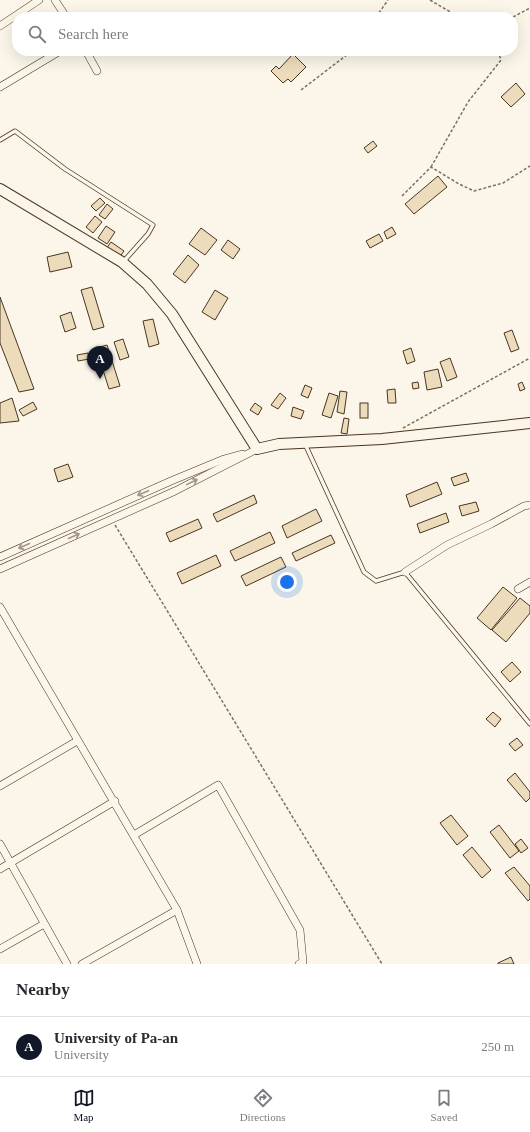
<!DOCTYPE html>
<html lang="en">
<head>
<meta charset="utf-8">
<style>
	:root { --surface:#fff; --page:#f7f7f7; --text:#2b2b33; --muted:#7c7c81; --line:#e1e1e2; --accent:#111827 }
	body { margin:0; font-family:Georgia,serif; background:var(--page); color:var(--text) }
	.you { position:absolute; left:287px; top:582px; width:14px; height:14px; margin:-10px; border:3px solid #fff; border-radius:50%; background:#1a73e8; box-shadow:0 0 0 6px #1a73e833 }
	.badge { display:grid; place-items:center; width:26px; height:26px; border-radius:50%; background:var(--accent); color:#fff; font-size:13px; font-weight:700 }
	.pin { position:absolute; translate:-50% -33px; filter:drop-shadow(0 1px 2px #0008) }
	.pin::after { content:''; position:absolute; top:21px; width:14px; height:12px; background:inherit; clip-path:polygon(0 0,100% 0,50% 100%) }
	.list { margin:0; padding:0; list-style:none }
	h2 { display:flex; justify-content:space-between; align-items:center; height:52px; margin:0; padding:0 16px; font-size:17px }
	h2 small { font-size:13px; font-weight:400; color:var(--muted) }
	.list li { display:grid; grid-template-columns:26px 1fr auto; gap:12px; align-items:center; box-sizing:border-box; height:60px; padding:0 16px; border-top:1px solid var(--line) }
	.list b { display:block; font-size:15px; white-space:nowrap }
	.list p { margin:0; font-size:13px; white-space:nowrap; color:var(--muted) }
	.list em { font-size:13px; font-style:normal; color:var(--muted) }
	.icon { flex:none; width:22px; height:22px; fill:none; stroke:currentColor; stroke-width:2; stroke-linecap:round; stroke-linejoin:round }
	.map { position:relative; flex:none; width:530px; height:964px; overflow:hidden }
	.search { position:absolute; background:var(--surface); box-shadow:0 4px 16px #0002; left:12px; right:12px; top:12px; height:44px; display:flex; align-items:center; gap:10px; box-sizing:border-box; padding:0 14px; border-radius:16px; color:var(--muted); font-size:15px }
	.sheet { height:112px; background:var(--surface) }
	nav { display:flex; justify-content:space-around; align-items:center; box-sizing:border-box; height:56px; border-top:1px solid var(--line); background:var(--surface); font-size:11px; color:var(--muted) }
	nav a { display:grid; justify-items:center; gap:2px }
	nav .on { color:var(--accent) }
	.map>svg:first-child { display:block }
	.building { fill:#ecdcbc; stroke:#4a3520 }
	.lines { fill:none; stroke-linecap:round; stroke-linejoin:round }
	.lane-casing { stroke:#4a3520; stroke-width:5 }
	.street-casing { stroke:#4a3520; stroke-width:8 }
	.secondary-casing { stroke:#4a3520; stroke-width:12 }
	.path { stroke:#7f6f5c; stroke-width:1.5; stroke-dasharray:3 2; stroke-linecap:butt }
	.lane { stroke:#fbf6e9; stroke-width:3.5 }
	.street { stroke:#fbf6e9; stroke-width:7 }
	.secondary { stroke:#fbf6e9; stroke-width:10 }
	.oneway { stroke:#a29684 }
</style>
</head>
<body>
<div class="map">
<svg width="530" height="964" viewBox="0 0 530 964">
	<rect width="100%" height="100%" fill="#fbf6e9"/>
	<g class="building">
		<polygon points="293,54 306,67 291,82 288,79 283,83 271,71 276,66 279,69"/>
		<polygon points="516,83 525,94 511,107 501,97"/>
		<polygon points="373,141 377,146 368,153 364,148"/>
		<polygon points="438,176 447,187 414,214 405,204"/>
		<polygon points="100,198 105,203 96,211 91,206"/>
		<polygon points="107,204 113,209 105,219 99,215"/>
		<polygon points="95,216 102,222 93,233 86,227"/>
		<polygon points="106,226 115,232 107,244 98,238"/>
		<polygon points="392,227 396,234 387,239 384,232"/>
		<polygon points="201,228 217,240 205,255 189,244"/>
		<polygon points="379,234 383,241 370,248 366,241"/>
		<polygon points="228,240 240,249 233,259 221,250"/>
		<polygon points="111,242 124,251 119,258 106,249"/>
		<polygon points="68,252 72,267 50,272 47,257"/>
		<polygon points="188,255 199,265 185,283 173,274"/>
		<polygon points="92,287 104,327 93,330 81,290"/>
		<polygon points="215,290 228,298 215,320 202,312"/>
		<polygon points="0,297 34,389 19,392 0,343"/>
		<polygon points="71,312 76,328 65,332 60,316"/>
		<polygon points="153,319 159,344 149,347 143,321"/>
		<polygon points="512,330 519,349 511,352 504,333"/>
		<polygon points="123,339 129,357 120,360 114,342"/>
		<polygon points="107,345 120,386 109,389 96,348"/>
		<polygon points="411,348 415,361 407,364 403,351"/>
		<polygon points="88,353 89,359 78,361 77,355"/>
		<polygon points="450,358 457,377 447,381 440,362"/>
		<polygon points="438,369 442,387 427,390 424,372"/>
		<polygon points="418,382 419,388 413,389 412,383"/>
		<polygon points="522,382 525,389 520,391 518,384"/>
		<polygon points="305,385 312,388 308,398 301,395"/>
		<polygon points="395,389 396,403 388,403 387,390"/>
		<polygon points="340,391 347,392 344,414 337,412"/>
		<polygon points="280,393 286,398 278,409 271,405"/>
		<polygon points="329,393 338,396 331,418 322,415"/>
		<polygon points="12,398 19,421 0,423 0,403"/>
		<polygon points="33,402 37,409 23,416 19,410"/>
		<polygon points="255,403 262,408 258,415 250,410"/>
		<rect x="360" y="403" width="8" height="15"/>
		<polygon points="293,407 304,411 301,419 291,416"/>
		<polygon points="344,418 349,419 347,434 341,433"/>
		<polygon points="68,464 73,477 58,482 54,469"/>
		<polygon points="466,473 469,481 454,486 451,478"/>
		<polygon points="437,482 442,494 410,507 406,495"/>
		<polygon points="254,495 257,503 217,522 213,514"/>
		<polygon points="476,502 479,511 462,516 459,506"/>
		<polygon points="316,509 322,521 287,538 282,526"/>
		<polygon points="446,513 449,522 420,533 417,524"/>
		<polygon points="198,519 202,528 170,542 166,533"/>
		<polygon points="270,532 275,543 235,561 230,551"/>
		<polygon points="331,535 335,543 296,561 292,553"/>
		<polygon points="216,555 221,566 182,584 177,573"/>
		<polygon points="281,557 286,567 246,586 241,576"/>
		<polygon points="503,587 517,598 491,630 477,618"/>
		<polygon points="520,598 530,606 530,613 506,642 492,630"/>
		<polygon points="512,662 521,672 510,682 501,672"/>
		<polygon points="493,712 501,719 495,727 486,719"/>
		<polygon points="517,738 523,745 515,751 509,744"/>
		<polygon points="515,773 530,792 530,798 526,802 507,780"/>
		<polygon points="451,815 468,836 457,845 440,823"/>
		<polygon points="499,825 519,851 510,858 490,832"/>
		<polygon points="521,839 528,848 521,853 515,844"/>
		<polygon points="472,847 491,870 482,878 463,855"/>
		<polygon points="514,867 530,886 530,899 528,901 505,873"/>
		<polygon points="511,957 514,964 498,964 498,963"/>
	</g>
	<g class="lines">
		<defs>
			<g id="lane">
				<polyline points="0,140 15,131 65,169 153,225 148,234 123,262"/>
				<polyline points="305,444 364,572 376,581 405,572 530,724"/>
			</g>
			<g id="street">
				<polyline points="55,0 66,17"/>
				<polyline points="0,26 39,0"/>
				<polyline points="86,51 97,71"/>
				<polyline points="0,87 60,51"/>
				<polyline points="0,557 171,481 224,459 242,454"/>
				<polyline points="0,569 175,491 257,449"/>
				<polyline points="405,572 447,545 491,524 524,506 530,505"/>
				<polyline points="518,589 530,582"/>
				<polyline points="0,607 177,910 197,964"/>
				<polyline points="0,786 77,741"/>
				<polyline points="134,835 218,785 300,930 303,962 299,964"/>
				<polyline points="0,844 67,964"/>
				<polyline points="0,869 115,801"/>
				<polyline points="0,949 44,924"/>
				<polyline points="82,964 177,910"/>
			</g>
			<polyline id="secondary" points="0,189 122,262 147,284 172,314 257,449 279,444 382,439 530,423"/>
		</defs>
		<use href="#lane" class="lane-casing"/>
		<use href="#street" class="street-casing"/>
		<use href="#secondary" class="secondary-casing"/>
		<g class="path">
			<polyline points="430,0 459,17"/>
			<polyline points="376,17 388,0"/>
			<polyline points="513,17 530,8"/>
			<polyline points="301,90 352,51"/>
			<polyline points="431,167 468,102 501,60 498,51"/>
			<polyline points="402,196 431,167 459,184 474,191 503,183 530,166"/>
			<polyline points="403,428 530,358"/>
			<polyline points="115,525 382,964"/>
		</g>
		<use href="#lane" class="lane"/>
		<use href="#street" class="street"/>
		<use href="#secondary" class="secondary"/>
	</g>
	<defs><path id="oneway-shaft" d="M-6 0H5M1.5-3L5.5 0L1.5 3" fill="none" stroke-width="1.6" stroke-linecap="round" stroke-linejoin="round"/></defs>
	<g class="oneway">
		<use href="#oneway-shaft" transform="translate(192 482) rotate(-26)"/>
		<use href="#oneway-shaft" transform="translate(143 493) rotate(157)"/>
		<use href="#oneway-shaft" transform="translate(74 536) rotate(-24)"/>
		<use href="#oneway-shaft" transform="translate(24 546) rotate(156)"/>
	</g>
</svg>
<div class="you"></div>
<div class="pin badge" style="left:100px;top:379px">A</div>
<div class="search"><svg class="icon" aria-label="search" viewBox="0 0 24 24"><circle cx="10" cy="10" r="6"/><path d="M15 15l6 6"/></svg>Search here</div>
</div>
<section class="sheet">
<h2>Nearby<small></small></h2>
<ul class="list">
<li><span class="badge">A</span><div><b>University of Pa-an</b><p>University</p></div><em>250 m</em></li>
</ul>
</section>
<nav>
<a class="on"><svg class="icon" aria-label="map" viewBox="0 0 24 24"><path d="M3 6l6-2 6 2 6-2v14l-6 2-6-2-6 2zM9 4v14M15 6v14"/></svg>Map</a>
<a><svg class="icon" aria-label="directions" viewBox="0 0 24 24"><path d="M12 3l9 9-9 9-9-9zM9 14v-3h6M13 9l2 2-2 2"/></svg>Directions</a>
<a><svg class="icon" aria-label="saved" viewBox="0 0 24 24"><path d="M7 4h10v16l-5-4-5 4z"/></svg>Saved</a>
</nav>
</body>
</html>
